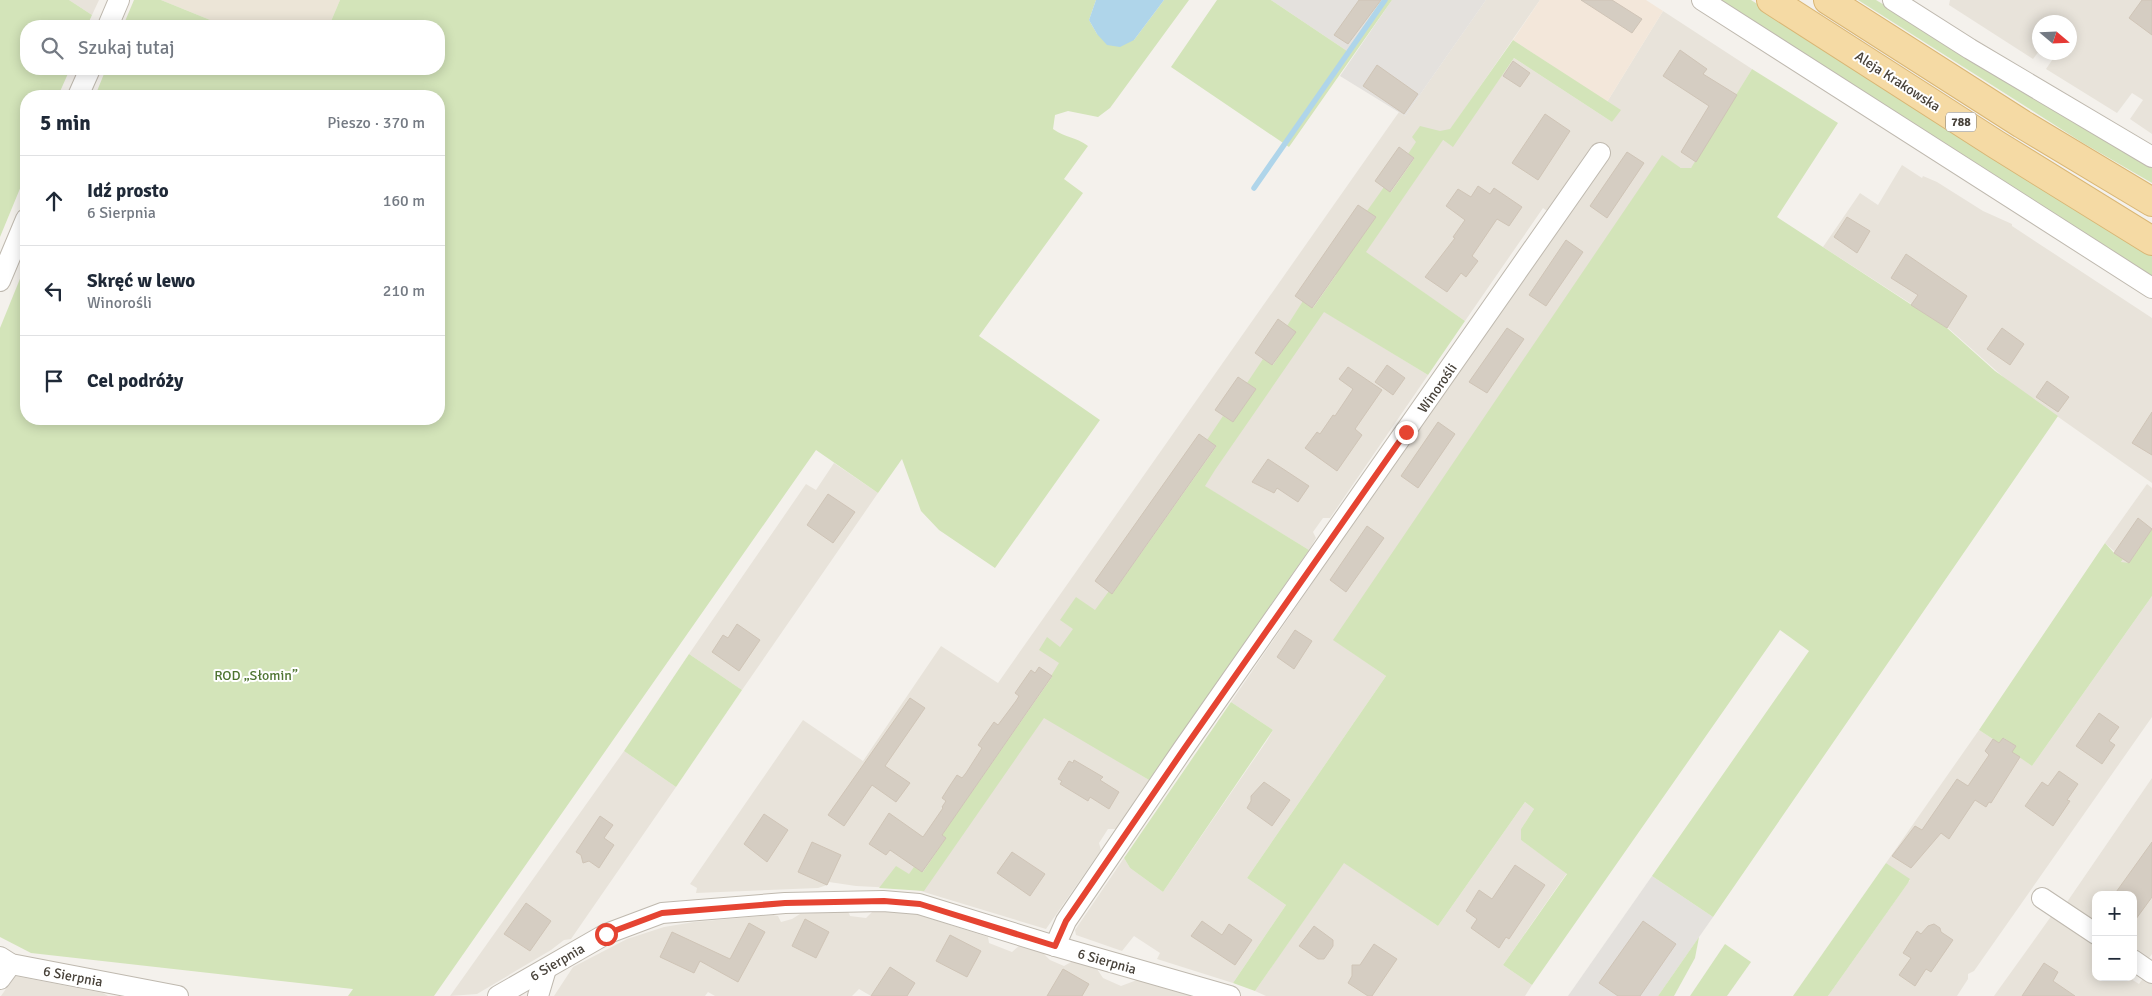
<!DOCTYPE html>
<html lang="pl">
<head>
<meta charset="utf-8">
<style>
	:root { --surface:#fff; --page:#f2f2f3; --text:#1f2937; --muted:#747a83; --line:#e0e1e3 }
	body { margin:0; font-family:Signika,sans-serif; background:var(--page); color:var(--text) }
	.controls { position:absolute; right:15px; bottom:15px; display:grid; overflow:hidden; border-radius:10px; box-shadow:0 2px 12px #0003 }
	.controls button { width:45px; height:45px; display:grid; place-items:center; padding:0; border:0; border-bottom:1px solid var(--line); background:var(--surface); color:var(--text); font:25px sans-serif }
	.compass { position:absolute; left:2032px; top:15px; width:45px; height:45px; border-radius:50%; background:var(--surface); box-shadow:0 2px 12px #0003; rotate:109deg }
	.stop { position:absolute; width:15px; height:15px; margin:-11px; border:4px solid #e54432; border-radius:50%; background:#fff }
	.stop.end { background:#e54432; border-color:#fff; box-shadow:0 1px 5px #0008 }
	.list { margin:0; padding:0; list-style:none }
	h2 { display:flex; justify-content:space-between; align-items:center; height:65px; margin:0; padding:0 20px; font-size:21px }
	h2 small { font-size:16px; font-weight:400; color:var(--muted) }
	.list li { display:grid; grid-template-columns:32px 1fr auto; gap:15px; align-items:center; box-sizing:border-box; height:90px; padding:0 20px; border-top:1px solid var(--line) }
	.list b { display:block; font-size:19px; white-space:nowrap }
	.list p { margin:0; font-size:16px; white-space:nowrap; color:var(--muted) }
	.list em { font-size:16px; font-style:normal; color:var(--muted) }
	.icon { flex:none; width:28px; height:28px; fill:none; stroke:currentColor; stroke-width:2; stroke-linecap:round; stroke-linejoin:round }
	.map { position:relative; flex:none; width:2152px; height:996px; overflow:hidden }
	.search { position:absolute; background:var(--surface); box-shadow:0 2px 12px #0003; left:20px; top:20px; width:425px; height:55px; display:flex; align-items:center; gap:12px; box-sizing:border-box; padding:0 18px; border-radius:20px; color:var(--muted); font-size:19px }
	.panel { position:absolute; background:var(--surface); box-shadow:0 2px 12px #0003; left:20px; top:90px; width:425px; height:335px; border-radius:20px }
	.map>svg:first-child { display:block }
	.residential { fill:#e8e3da }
	.commercial { fill:#f3e7da }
	.industrial { fill:#e4e1dd }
	.education { fill:#ece5d7 }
	.green { fill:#d3e4b9 }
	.water { fill:#afd5ea }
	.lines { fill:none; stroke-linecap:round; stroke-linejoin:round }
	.stream { stroke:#afd5ea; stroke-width:5.5 }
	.building { fill:#d5cdc2; stroke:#cfc4b6 }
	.street-casing { stroke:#bfb9af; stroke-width:22 }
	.primary-casing { stroke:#d9b675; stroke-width:30 }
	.street { stroke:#fff; stroke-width:20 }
	.primary { stroke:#f5daa4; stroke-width:28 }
	.route { stroke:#e54432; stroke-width:6 }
	.labels { text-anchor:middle; stroke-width:4; stroke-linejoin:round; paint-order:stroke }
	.shield { fill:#fff; stroke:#7f7b75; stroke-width:1 }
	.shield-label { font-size:12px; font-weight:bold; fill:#48423a }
	.street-label { font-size:14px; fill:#48423a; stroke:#fff }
	.park-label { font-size:14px; fill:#4f7532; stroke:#fff }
</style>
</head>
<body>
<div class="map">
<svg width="2152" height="996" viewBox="0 0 2152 996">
	<rect width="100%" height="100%" fill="#f4f1ec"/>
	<g class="residential">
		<polygon points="69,0 99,0 92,15"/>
		<polygon points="1486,0 1540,0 1443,140 1452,146 1514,58 1612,122 1620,110 1607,102 1663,11 1752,69 1696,162 1691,168 1681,168 1662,156 1334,640 1386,676 1247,878 1286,905 1233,983 1157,959 1160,953 1134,936 1122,951 1076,935 1075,930 1124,858 1130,868 1163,892 1268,739 1273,730 1231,702 1445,389 1550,213 1543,208 1465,321 1366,253 1325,312 1428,375 1330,518 1323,518 1313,532 1316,538 1309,550 1204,486 1045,717 1149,780 1116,829 1108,829 1099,843 1101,850 1046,929 914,889 856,886 829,882 827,885 818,888 696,893 697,888 690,884 803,720 863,761 941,646 998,683 1399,112 1405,116"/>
		<polygon points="1950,0 2152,0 2152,134 2130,119 2143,100 2132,93 2117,113 2046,69 2057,53 2070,52 2070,22 2040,22 2039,51 2033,59 1949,5"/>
		<polygon points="1902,165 1922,178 1923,176 1937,182 1983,211 2012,224 2012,226 2152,318 2152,483 2010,383 1947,327 1823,247 1860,193 1878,205"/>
		<polygon points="834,463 878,493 742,690 689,654 806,484 816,490"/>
		<polygon points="2147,484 2152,488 2152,529 2129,563 2124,564 2121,562 2123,559 2105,543"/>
		<polygon points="2152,596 2152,717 1974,971 1968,974 1968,979 1957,996 1828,996 1910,880 1886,863 1979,730 1999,743 2003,738 2016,746 2020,757 2032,766"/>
		<polygon points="624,751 676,787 571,939 564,940 551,950 477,994 450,996"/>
		<polygon points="2152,778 2152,954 2146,962 2133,953 2133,895 2096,895 2096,927 2065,905"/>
		<polygon points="1525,802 1534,809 1521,829 1521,840 1567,873 1503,965 1532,985 1525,996 1266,996 1255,991 1344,862 1438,926"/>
		<polygon points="848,911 850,916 866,918 873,911 910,912 988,937 989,943 1012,952 1019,946 1043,953 1050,960 1064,966 1073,961 1097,969 1103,978 1121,986 1137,980 1192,996 871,996 859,989 852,996 715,996 708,992 705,996 554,996 573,967 627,939 664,927 694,922 773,915 778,916 781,922 792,919 800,914"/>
		<polygon points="2052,915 2096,946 2096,977 2128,977 2139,984 2146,974 2152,977 2152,996 1994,996"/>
		<polygon points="15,976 103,993 108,996 1,996"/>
	</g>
	<polygon class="commercial" points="1540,0 1646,0 1663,11 1607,102 1513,40"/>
	<g class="industrial">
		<polygon points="1271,0 1382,0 1347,51"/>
		<polygon points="1392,0 1486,0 1405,116 1340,76"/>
		<polygon points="1652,876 1713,917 1658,996 1568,996"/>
	</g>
	<polygon class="education" points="161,0 340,0 329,26 225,26"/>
	<g class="green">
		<polygon points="0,0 69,0 92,15 87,26 26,26 26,69 70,69 58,96 26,96 26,174 0,237"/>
		<polygon points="134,0 161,0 225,26 123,26"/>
		<path d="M340 0H1096L1089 20 1097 34 1134 40 1164 0H1189L1110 108 1098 117 1068 111 1055 115 1053 129C1066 138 1076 137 1088 146L1064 179 1083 193 979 336 1100 420 995 568 939 530 921 511 902 459 878 493 816 450 434 996H348L353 989 31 953 0 937V328L26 264V419H439V96H95L106 69H439V26H329Z"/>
		<polygon points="1217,0 1271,0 1347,51 1382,0 1392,0 1289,147 1171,67"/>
		<polygon points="1719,0 1751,0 2152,253 2152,276"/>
		<polygon points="1858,0 1876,0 2148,165 2152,168 2152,183 2083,143"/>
		<polygon points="1513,40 1621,110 1612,122 1514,58 1453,147 1443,140 1366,252 1465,321 1428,375 1324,312 1215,470 1205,486 1309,550 1149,780 1044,718 924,891 879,888 896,866 909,874 914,867 923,872 946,838 942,835 1052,677 1051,676 1059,663 1039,650 1047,637 1060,647 1073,629 1060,620 1076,597 1095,610 1109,591 1113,593 1216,447 1207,440 1223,416 1233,422 1256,389 1247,383 1263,359 1273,365 1295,332 1287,326 1303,301 1313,308 1336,275 1326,268 1353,250 1375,218 1367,211 1384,187 1391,192 1414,159 1408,154 1416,142 1412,137 1420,126 1440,131 1450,129"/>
		<polygon points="1752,69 1838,123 1777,217 1947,328 1995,371 2058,416 1713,917 1652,876 1809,651 1780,630 1532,985 1503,965 1567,874 1521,840 1521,829 1534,809 1525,802 1438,926 1344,863 1255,991 1233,983 1286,905 1247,878 1386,676 1333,640 1662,155 1681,168 1691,168"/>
		<polygon points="2152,529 2152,596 2032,766 2012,752 2015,746 2004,738 1999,743 1979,730 2105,543 2114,553 2123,559 2121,562 2129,563"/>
		<polygon points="689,654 742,690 676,787 624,751"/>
		<polygon points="1231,702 1273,730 1163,892 1130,868 1124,858"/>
		<polygon points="1886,863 1910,879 1908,883 1828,996 1793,996"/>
		<polygon points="1699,937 1695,958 1674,996 1658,996"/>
		<polygon points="1725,944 1751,962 1727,996 1690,996"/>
	</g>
	<polygon class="water" points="1096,0 1164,0 1134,40 1120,47 1107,45 1097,34 1089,20"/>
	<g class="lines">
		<polyline class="stream" points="1254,188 1385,0"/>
	</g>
	<g class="building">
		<polygon points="1359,0 1381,0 1348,44 1334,35"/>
		<polygon points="1581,0 1612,0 1642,19 1632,33"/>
		<polygon points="2142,0 2152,0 2152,35 2129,18"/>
		<polygon points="1680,50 1707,69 1703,74 1737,95 1696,162 1681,152 1709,106 1663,76"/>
		<polygon points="1513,61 1530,73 1520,87 1503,76"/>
		<polygon points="1377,65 1418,94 1404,114 1363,86"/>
		<polygon points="1545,114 1570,131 1538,180 1512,163"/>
		<polygon points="1399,147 1414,158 1390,192 1375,181"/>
		<polygon points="1627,152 1644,163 1607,218 1590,206"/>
		<polygon points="1478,186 1490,194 1494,188 1522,207 1509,226 1497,219 1472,256 1478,261 1466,277 1461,273 1447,292 1425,277 1455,238 1453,237 1465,220 1446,206 1458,189 1471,197"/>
		<polygon points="1358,205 1376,217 1312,308 1295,296"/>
		<polygon points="1847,217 1870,231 1857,253 1834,237"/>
		<polygon points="1566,240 1583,252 1546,306 1529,295"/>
		<polygon points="1906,254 1967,296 1947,328 1911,305 1918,295 1891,278"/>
		<polygon points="1278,319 1296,332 1272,365 1255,353"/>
		<polygon points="1507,328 1524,339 1487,393 1469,382"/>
		<polygon points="2002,328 2024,344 2010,365 1987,349"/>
		<polygon points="1387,365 1405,378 1393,395 1375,382"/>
		<polygon points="1348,367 1382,390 1355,429 1362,435 1337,471 1305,448 1317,432 1320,434 1333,415 1335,416 1353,389 1339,379"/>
		<polygon points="1238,377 1256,389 1233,422 1215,410"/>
		<polygon points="2047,381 2069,397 2058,412 2036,397"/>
		<polygon points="2152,412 2152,455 2132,443"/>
		<polygon points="1438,422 1455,434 1418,488 1401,476"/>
		<polygon points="1199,434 1216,446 1112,594 1095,581"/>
		<polygon points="1268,459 1309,486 1298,502 1277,488 1274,493 1252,482"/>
		<polygon points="828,494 855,512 833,543 807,525"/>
		<polygon points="2138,518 2152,529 2129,563 2114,553"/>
		<polygon points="1367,526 1384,538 1346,592 1330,580"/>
		<polygon points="737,624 760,640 739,671 712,652 723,635 728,638"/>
		<polygon points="1295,630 1312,641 1294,669 1277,657"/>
		<polygon points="1039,667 1052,676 942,835 946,838 922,872 890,850 886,855 869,844 889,813 923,837 943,808 942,807 946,801 942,798 949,787 957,775 962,778 966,773 982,748 978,745 994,722 998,725 1016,701 1019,696 1015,693 1031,670 1035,673"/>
		<polygon points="910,698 925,708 885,766 910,783 896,802 872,785 844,826 828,815"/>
		<polygon points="2099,713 2119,727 2109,741 2115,745 2102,764 2076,746"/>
		<polygon points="2003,738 2016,746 2012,752 2020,757 1991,803 1989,802 1986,807 1975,800 1949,839 1941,833 1911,868 1892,856 1915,826 1922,830 1957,779 1968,786 1989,755 1985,751 1993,739 1999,743"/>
		<polygon points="1074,760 1103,777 1100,780 1119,792 1109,809 1090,797 1088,801 1060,784 1062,781 1058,779 1069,761 1073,763"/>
		<polygon points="2059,771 2078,784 2067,800 2070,801 2053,826 2025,806 2042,782 2048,786"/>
		<polygon points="1264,782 1290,800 1272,826 1247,808 1251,801 1251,796"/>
		<polygon points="764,814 788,830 767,862 744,844"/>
		<polygon points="600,816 613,825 604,838 614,845 599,868 589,861 583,863 581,855 576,852"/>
		<polygon points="812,842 841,855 827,885 798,872"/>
		<polygon points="2152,842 2152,897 2133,923 2133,895 2114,895"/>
		<polygon points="1012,852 1045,874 1030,896 997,873"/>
		<polygon points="1515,865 1545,885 1509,939 1506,937 1499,948 1471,928 1477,919 1466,911 1479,890 1492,899"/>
		<polygon points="526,903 551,921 530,951 504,934"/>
		<polygon points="805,919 829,932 816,958 792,946"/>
		<polygon points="1202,921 1222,935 1229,924 1252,940 1235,965 1191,936"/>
		<polygon points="1643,921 1676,944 1640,996 1618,996 1599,983"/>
		<polygon points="749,923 765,932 738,982 700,961 694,973 660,957 672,932 730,959"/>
		<polygon points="1934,924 1940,928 1941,932 1953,940 1931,972 1926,969 1915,986 1899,975 1911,958 1903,953 1917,931 1921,934 1928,926"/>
		<polygon points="1314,926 1333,940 1333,946 1324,959 1318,959 1299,946"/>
		<polygon points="950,935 981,951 967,977 936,961"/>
		<polygon points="1374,944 1397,959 1372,996 1368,996 1348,983 1352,976 1352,965 1360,965"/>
		<polygon points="2044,963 2058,972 2053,981 2075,996 2022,996"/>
		<polygon points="890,967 915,983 907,996 871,996"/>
		<polygon points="1063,969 1089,984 1082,996 1047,996"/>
	</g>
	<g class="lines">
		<defs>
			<g id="street">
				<polyline points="1702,0 2152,288"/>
				<polyline points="1893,0 1970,49 2152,157"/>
				<polyline points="108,26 119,0"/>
				<polyline points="78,96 90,69"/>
				<polyline points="0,281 26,219"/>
				<polyline points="2042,898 2096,934"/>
				<polyline points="1055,946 1066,921 1183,749 1600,153"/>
				<polyline points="0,957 11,964 178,996"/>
				<polyline points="2133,960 2152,973"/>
				<polyline points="0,979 11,964"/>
				<polyline points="498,996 606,934 662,913 785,903 883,901 919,904 1055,946 1230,996"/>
				<polyline points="538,996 546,969"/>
			</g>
			<g id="primary">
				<polyline points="1771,0 1997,145 2152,241"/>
				<polyline points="1828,0 2022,124 2152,202"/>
			</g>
		</defs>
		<use href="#street" class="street-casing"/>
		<use href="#primary" class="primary-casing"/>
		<use href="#street" class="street"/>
		<use href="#primary" class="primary"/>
	</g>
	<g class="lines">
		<polyline class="route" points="606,934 662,913 785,903 884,901 920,904 1055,946 1066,921 1184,749 1406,432"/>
	</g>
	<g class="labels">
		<rect class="shield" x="1946" y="112.5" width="30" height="19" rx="4"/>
		<g class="shield-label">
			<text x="1961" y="126">788</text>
		</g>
		<g class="street-label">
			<text transform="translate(1898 81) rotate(33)" y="5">Aleja Krakowska</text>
			<text transform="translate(1437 388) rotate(-55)" y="5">Winorośli</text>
			<text transform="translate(1107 961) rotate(16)" y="5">6 Sierpnia</text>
			<text transform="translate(557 962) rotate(-30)" y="5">6 Sierpnia</text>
			<text transform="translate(73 976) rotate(11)" y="5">6 Sierpnia</text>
		</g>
		<g class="park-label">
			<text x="256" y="680">ROD „Słomin”</text>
		</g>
	</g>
</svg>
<div class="controls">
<button>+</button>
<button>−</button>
</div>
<svg class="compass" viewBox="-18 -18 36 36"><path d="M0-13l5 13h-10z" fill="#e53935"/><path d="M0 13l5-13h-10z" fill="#747a83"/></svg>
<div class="stop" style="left:606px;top:934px"></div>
<div class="stop end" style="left:1406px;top:432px"></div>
<div class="search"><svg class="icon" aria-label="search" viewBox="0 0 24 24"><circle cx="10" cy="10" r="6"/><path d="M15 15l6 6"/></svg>Szukaj tutaj</div>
<section class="panel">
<h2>5 min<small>Pieszo · 370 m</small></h2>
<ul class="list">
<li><svg class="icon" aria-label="ahead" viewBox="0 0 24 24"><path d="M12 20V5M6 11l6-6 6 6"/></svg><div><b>Idź prosto</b><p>6 Sierpnia</p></div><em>160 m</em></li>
<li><svg class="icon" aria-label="left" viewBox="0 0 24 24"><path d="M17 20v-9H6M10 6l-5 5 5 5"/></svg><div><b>Skręć w lewo</b><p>Winorośli</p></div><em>210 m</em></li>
<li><svg class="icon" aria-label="arrive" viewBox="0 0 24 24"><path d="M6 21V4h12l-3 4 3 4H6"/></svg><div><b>Cel podróży</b></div></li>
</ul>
</section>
</div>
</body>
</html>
